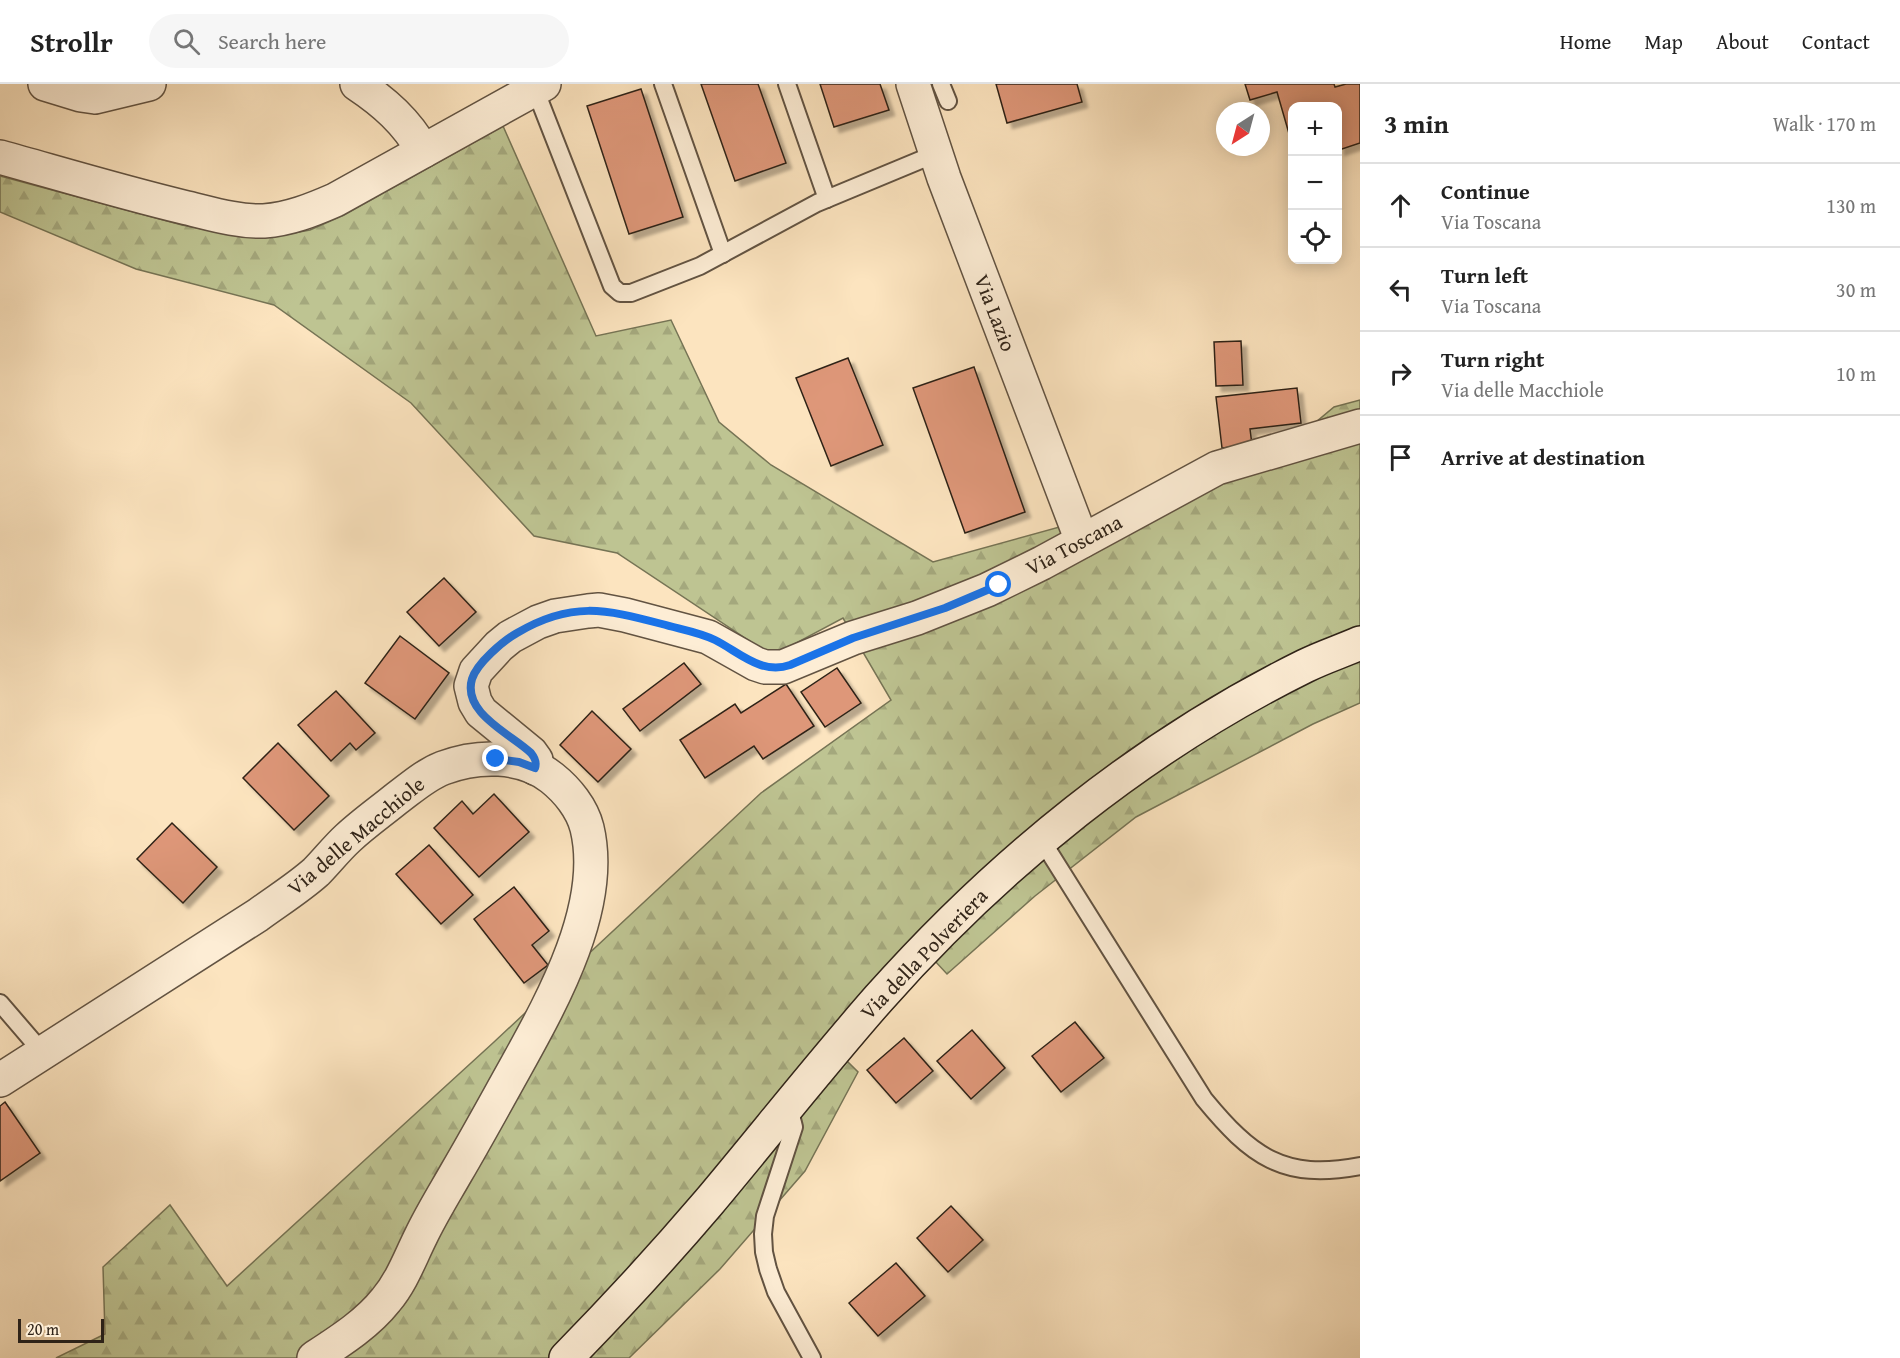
<!DOCTYPE html>
<html lang="en">
<head>
<meta charset="utf-8">
<style>
	:root { --surface:#fff; --page:#f6f6f6; --text:#222; --muted:#767676; --line:#e0e0e0 }
	body { margin:0; font-family:"Gentium Book Plus",serif; background:var(--page); color:var(--text) }
	.controls { position:absolute; right:18px; top:18px; display:grid; overflow:hidden; border-radius:12px; box-shadow:0 3px 15px #0003 }
	.controls button { width:54px; height:54px; display:grid; place-items:center; padding:0; border:0; border-bottom:2px solid var(--line); background:var(--surface); color:var(--text); font:30px sans-serif }
	.compass { position:absolute; left:1216px; top:18px; width:54px; height:54px; border-radius:50%; background:var(--surface); box-shadow:0 3px 15px #0003; rotate:216deg }
	.scale { position:absolute; left:18px; bottom:15px; width:86px; box-sizing:border-box; padding-left:6px; border:3px solid #2f2318; border-top:0; font-size:16px; line-height:21px; white-space:nowrap; color:#2f2318; -webkit-text-stroke:4px #fdedd5; paint-order:stroke }
	.stop { position:absolute; width:18px; height:18px; margin:-14px; border:4px solid #1a73e8; border-radius:50%; background:#fff }
	.stop.end { background:#1a73e8; border-color:#fff; box-shadow:0 2px 6px #0008 }
	.list { margin:0; padding:0; list-style:none }
	h2 { display:flex; justify-content:space-between; align-items:center; height:78px; margin:0; padding:0 24px; font-size:26px }
	h2 small { font-size:20px; font-weight:400; color:var(--muted) }
	.list li { display:grid; grid-template-columns:39px 1fr auto; gap:18px; align-items:center; box-sizing:border-box; height:84px; padding:0 24px; border-top:2px solid var(--line) }
	.list b { display:block; font-size:22px; white-space:nowrap }
	.list p { margin:0; font-size:20px; white-space:nowrap; color:var(--muted) }
	.list em { font-size:20px; font-style:normal; color:var(--muted) }
	.icon { flex:none; width:33px; height:33px; fill:none; stroke:currentColor; stroke-width:2; stroke-linecap:round; stroke-linejoin:round }
	.map { position:relative; flex:none; width:1360px; height:1274px; overflow:hidden }
	header { display:flex; align-items:center; gap:36px; box-sizing:border-box; height:84px; padding:0 30px; background:var(--surface); border-bottom:2px solid var(--line) }
	header strong { font-size:28px }
	nav { display:flex; gap:33px; margin-inline-start:auto; font-size:21px }
	.search { width:420px; height:54px; background:var(--page); display:flex; align-items:center; gap:15px; box-sizing:border-box; padding:0 21px; border-radius:33px; color:var(--muted); font-size:22px }
	main { display:flex }
	aside { flex:1; background:var(--surface) }
	.map>svg:first-child { display:block }
	.forest { fill:url(#forest-firs); stroke:#767455; stroke-width:1.5 }
	.building { fill:#de9779; stroke:#2f2318; stroke-width:1.5; filter:url(#shadow) }
	.lines { fill:none; stroke-linecap:round; stroke-linejoin:round }
	.lane-casing { stroke:#625342; stroke-width:20 }
	.street-casing { stroke:#625342; stroke-width:36 }
	.secondary-casing { stroke:#2f2318; stroke-width:36 }
	.lane { stroke:#fdedd5; stroke-width:16 }
	.street { stroke:#fdedd5; stroke-width:33 }
	.secondary { stroke:#fdedd5; stroke-width:33 }
	.route { stroke:#1a73e8; stroke-width:8 }
	.labels { text-anchor:middle; stroke-width:5; stroke-linejoin:round; paint-order:stroke }
	.street-label { font-size:21px; fill:#2f2318; stroke:#fdedd5 }
</style>
</head>
<body>
<header>
<strong>Strollr</strong>
<div class="search"><svg class="icon" aria-label="search" viewBox="0 0 24 24"><circle cx="10" cy="10" r="6"/><path d="M15 15l6 6"/></svg>Search here</div>
<nav><a>Home</a><a>Map</a><a>About</a><a>Contact</a></nav>
</header>
<main>
<div class="map">
<svg width="1360" height="1274" viewBox="0 0 1360 1274">
	<defs>
		<pattern id="forest-firs" width="22" height="20" patternUnits="userSpaceOnUse" patternTransform="scale(1.5)"><rect width="22" height="20" fill="#bec492"/><path d="M5 1l3.5 6h-7zM16 11l3.5 6h-7z" fill="#a4a87d"/></pattern>
		<filter id="shadow"><feDropShadow dx="5.5" dy="5.5" stdDeviation="1.5" flood-color="#0004"/></filter>
	</defs>
	<rect width="100%" height="100%" fill="#fce4bf"/>
	<filter id="stains"><feTurbulence type="fractalNoise" baseFrequency=".00333" numOctaves="4"/><feColorMatrix values="0 0 0 0 .2 0 0 0 0 .09 0 0 0 0 .02 0 0 0 .5 -.17"/></filter>
	<radialGradient id="worn" r=".72"><stop offset=".6" stop-color="#630" stop-opacity="0"/><stop offset="1" stop-color="#630" stop-opacity=".3"/></radialGradient>
	<polygon class="forest" points="503,42 596,252 671,236 719,338 771,381 933,478 1255,389 1334,323 1360,316 1360,619 1313,640 1136,733 1035,812 947,890 935,877 846,976 858,988 805,1087 720,1185 629,1274 56,1274 105,1250 103,1183 170,1121 227,1202 494,958 761,709 891,616 843,534 772,572 617,469 534,452 411,319 274,221 136,185 0,128 0,92 182,141 238,152 272,153 310,146 344,131"/>
	<g class="building">
		<polygon points="701,0 758,0 786,79 735,97"/>
		<polygon points="820,0 880,0 889,26 834,43"/>
		<polygon points="996,0 1077,0 1082,18 1007,39"/>
		<polygon points="1245,0 1334,0 1335,3 1346,0 1360,0 1360,59 1339,66 1338,22 1292,22 1292,60 1277,8 1250,16"/>
		<polygon points="641,5 683,133 629,150 587,22"/>
		<polygon points="1241,257 1243,301 1216,302 1214,258"/>
		<polygon points="848,274 883,361 831,382 796,294"/>
		<polygon points="974,283 1025,428 965,449 913,304"/>
		<polygon points="1297,304 1301,339 1250,345 1252,361 1222,364 1216,313"/>
		<polygon points="444,494 476,528 439,562 407,528"/>
		<polygon points="400,552 449,589 415,635 365,599"/>
		<polygon points="684,579 701,600 640,647 623,625"/>
		<polygon points="837,584 861,619 825,643 801,608"/>
		<polygon points="786,600 814,642 763,675 754,662 705,694 680,656 735,620 741,629"/>
		<polygon points="336,607 375,649 356,666 350,659 331,677 298,641"/>
		<polygon points="592,627 631,665 598,698 560,661"/>
		<polygon points="278,659 329,712 294,746 243,694"/>
		<polygon points="494,710 529,748 479,793 434,744 462,717 473,730"/>
		<polygon points="172,739 217,783 183,819 137,775"/>
		<polygon points="429,761 473,811 441,840 396,790"/>
		<polygon points="514,803 549,847 532,861 548,881 524,899 474,835"/>
		<polygon points="1075,938 1104,974 1061,1008 1032,972"/>
		<polygon points="972,946 1005,984 971,1015 937,977"/>
		<polygon points="904,954 933,987 896,1019 867,986"/>
		<polygon points="5,1018 40,1069 0,1097 0,1022"/>
		<polygon points="951,1122 983,1156 948,1188 917,1154"/>
		<polygon points="896,1179 925,1212 878,1252 849,1219"/>
	</g>
	<g class="lines">
		<defs>
			<g id="lane">
				<polyline points="663,0 723,170"/>
				<polyline points="787,0 827,115"/>
				<polyline points="941,0 948,17"/>
				<polyline points="535,5 612,202 620,209 631,209 700,182 817,119 935,70"/>
				<path d="M1041 755 1204 1015C1251 1072 1283 1097 1360 1082"/>
				<polyline points="0,919 43,969"/>
				<polyline points="784,1027 792,1035 794,1043 765,1132 763,1150 764,1168 768,1185 776,1208 812,1274"/>
			</g>
			<g id="street">
				<polyline points="45,0 81,11 95,13 149,0"/>
				<path d="M357 0C384 18 407 38 423 67"/>
				<polyline points="913,0 944,94 1082,457"/>
				<path d="M0 73C61 90 121 108 183 123 209 129 237 138 264 137 290 135 312 126 335 116L544 0"/>
				<polyline points="535,684 536,676 531,669 481,628 475,618 471,602 476,587 499,562 510,553 538,538 555,532 588,527 599,526 625,531 708,553 756,580 765,583 783,583 853,554 917,534 987,506 1042,479 1217,384 1360,342"/>
				<path d="M0 996 258 831C277 817 298 804 316 788 327 777 336 765 348 754 363 740 380 728 396 715 411 704 425 691 443 684 477 671 522 670 552 694 567 706 582 724 587 744 606 823 551 919 514 986 495 1020 476 1055 456 1089 444 1110 431 1131 421 1152 410 1174 402 1197 386 1216 367 1240 340 1257 314 1274"/>
			</g>
			<path id="secondary" d="M566 1274C615 1224 663 1172 709 1118 766 1050 821 980 879 914 999 779 1143 662 1305 582 1323 573 1342 567 1360 559"/>
		</defs>
		<use href="#lane" class="lane-casing"/>
		<use href="#street" class="street-casing"/>
		<use href="#secondary" class="secondary-casing"/>
		<use href="#lane" class="lane"/>
		<use href="#street" class="street"/>
		<use href="#secondary" class="secondary"/>
	</g>
	<g class="lines">
		<path class="route" d="M496 675 519 678 535 684C537 678 535 674 531 669 511 650 462 629 472 595 477 579 503 557 517 549 571 517 605 525 662 540 679 545 699 548 715 556 739 568 761 591 790 581L853 554 945 524 999 501"/>
	</g>
	<g class="labels">
		<g class="street-label">
			<text transform="translate(995 229) rotate(69)" y="7">Via Lazio</text>
			<text transform="translate(1074 461) rotate(-28)" y="7">Via Toscana</text>
			<text transform="translate(356 752) rotate(-40)" y="7">Via delle Macchiole</text>
			<text transform="translate(924 870) rotate(-46)" y="7">Via della Polveriera</text>
		</g>
	</g>
	<rect width="100%" height="100%" filter="url(#stains)"/>
	<rect width="100%" height="100%" fill="url(#worn)"/>
</svg>
<div class="controls">
<button>+</button>
<button>−</button>
<button><svg class="icon" aria-label="locate" viewBox="0 0 24 24"><circle cx="12" cy="12" r="6"/><path d="M12 2v4M12 18v4M2 12h4M18 12h4"/></svg></button>
</div>
<svg class="compass" viewBox="-18 -18 36 36"><path d="M0-13l5 13h-10z" fill="#e53935"/><path d="M0 13l5-13h-10z" fill="#767676"/></svg>
<div class="scale">20 m</div>
<div class="stop" style="left:999px;top:501px"></div>
<div class="stop end" style="left:496px;top:675px"></div>
</div>
<aside>
<h2>3 min<small>Walk · 170 m</small></h2>
<ul class="list">
<li><svg class="icon" aria-label="ahead" viewBox="0 0 24 24"><path d="M12 20V5M6 11l6-6 6 6"/></svg><div><b>Continue</b><p>Via Toscana</p></div><em>130 m</em></li>
<li><svg class="icon" aria-label="left" viewBox="0 0 24 24"><path d="M17 20v-9H6M10 6l-5 5 5 5"/></svg><div><b>Turn left</b><p>Via Toscana</p></div><em>30 m</em></li>
<li><svg class="icon" aria-label="right" viewBox="0 0 24 24"><path d="M7 20v-9h11M14 6l5 5-5 5"/></svg><div><b>Turn right</b><p>Via delle Macchiole</p></div><em>10 m</em></li>
<li><svg class="icon" aria-label="arrive" viewBox="0 0 24 24"><path d="M6 21V4h12l-3 4 3 4H6"/></svg><div><b>Arrive at destination</b></div></li>
</ul>
</aside>
</main>
</body>
</html>
